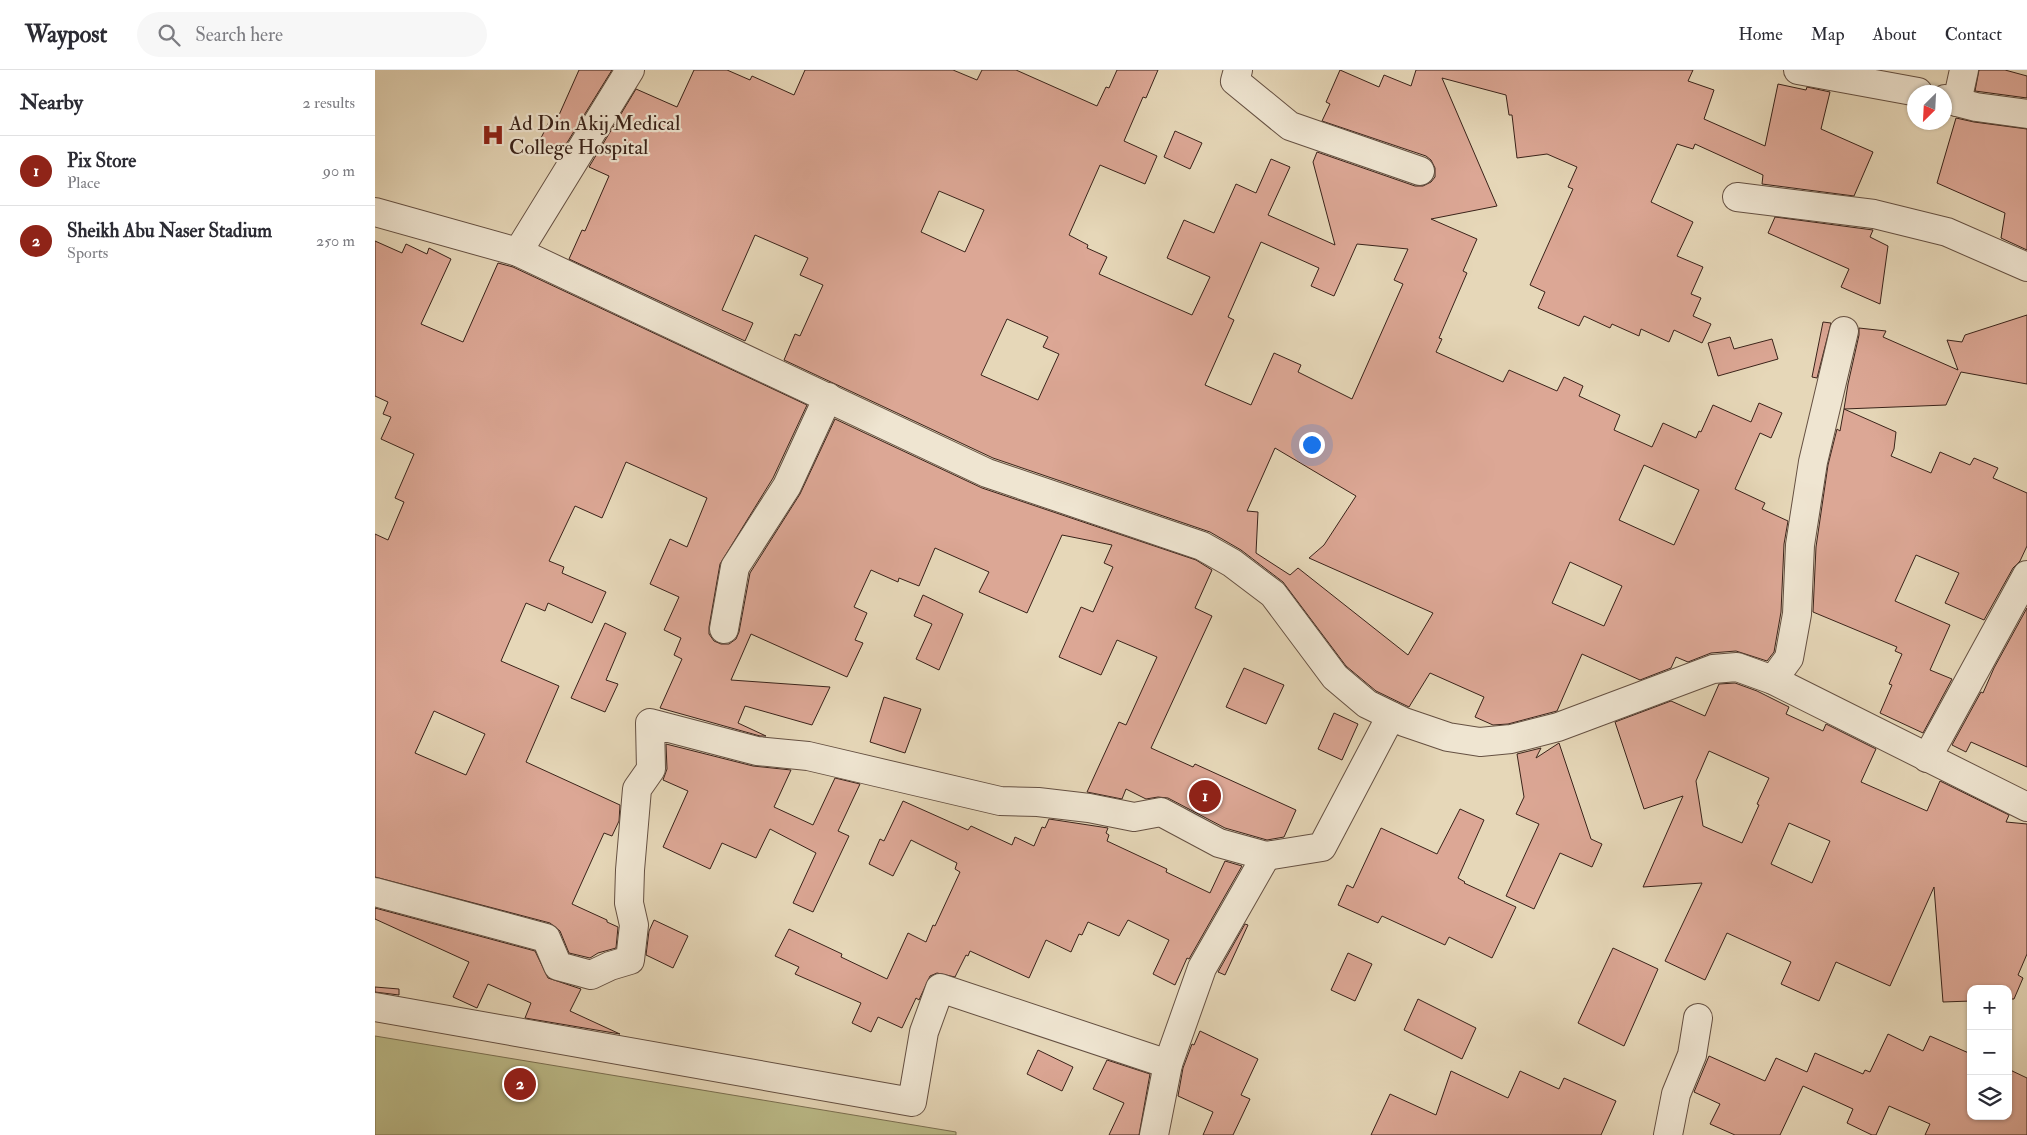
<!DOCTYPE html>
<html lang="en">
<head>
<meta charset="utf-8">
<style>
	:root { --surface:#fff; --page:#f7f7f7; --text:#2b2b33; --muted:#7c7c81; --line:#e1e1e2; --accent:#8f2418 }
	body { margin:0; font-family:"IM FELL Double Pica",serif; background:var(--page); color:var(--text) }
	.controls { position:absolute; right:15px; bottom:15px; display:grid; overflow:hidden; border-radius:10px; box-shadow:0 1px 4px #0004 }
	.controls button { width:45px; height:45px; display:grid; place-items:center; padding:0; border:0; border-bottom:1px solid var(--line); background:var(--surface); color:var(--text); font:25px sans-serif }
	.compass { position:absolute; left:1532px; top:15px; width:45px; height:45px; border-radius:50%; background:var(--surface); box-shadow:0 1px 4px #0004; rotate:204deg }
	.you { position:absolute; left:936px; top:374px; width:18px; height:18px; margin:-12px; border:4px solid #fff; border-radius:50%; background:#1a73e8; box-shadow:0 0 0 8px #1a73e833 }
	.badge { display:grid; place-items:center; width:32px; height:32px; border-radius:50%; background:var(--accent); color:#fff; font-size:16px; font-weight:700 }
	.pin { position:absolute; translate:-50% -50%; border:2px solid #fff; box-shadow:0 1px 5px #0006 }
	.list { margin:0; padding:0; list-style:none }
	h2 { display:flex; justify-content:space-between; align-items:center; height:65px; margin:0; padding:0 20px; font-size:21px }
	h2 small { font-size:16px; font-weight:400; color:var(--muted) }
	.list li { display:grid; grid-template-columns:32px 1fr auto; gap:15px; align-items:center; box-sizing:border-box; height:70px; padding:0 20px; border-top:1px solid var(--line) }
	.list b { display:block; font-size:19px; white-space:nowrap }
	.list p { margin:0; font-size:16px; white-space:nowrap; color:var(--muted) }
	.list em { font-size:16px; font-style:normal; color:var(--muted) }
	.icon { flex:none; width:28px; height:28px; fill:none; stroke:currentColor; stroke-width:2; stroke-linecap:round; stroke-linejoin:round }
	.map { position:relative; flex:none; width:1652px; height:1065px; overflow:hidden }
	header { display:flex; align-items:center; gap:30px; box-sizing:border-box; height:70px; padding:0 25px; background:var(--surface); border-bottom:1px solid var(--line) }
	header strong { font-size:24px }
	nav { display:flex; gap:28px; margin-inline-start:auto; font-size:18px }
	.search { width:350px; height:45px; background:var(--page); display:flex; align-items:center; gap:12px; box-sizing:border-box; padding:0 18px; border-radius:28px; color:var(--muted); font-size:19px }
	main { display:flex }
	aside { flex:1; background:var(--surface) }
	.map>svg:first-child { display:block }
	.green { fill:#bcbc8a; stroke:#7b7052 }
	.building { fill:#dca795; stroke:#3a231a; fill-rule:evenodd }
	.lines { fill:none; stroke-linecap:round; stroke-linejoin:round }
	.street-casing { stroke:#655042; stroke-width:30 }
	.street { stroke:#efe5d1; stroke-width:28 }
	.labels { text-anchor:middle; stroke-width:4.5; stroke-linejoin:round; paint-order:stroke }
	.poi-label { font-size:21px; fill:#3a231a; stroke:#efe5d1; text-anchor:start }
</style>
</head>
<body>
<header>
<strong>Waypost</strong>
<div class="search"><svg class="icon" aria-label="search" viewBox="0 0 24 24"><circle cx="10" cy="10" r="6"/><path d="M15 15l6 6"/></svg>Search here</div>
<nav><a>Home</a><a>Map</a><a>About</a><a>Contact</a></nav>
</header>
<main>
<aside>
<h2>Nearby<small>2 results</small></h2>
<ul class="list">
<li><span class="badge">1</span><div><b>Pix Store</b><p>Place</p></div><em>90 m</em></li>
<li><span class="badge">2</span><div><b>Sheikh Abu Naser Stadium</b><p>Sports</p></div><em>250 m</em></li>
</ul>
</aside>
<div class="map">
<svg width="1652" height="1065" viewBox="0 0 1652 1065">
	<rect width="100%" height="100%" fill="#e6d7b8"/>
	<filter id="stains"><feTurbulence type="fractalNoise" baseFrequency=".004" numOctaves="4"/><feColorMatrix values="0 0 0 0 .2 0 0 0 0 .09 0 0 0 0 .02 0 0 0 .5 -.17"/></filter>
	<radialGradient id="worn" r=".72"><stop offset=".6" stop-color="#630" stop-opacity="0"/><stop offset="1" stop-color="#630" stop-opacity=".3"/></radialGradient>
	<polygon class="green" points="0,966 581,1062 581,1065 0,1065"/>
	<g class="building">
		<polygon points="204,0 237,0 185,84 163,74 174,52 180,54"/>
		<path d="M319 0H352L375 10 377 6 419 25 430 0H578L602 10 607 0H641L722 36 731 17 734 18 742 0H783L771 28 768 27 749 71 782 86 770 114 725 95 694 165 713 175 712 178 732 187 724 204 817 245 835 207 792 188 809 150 839 163 861 114 881 123 896 89 915 97 893 145 960 175 938 92 942 82 1040 116H1048L1056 112 1060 107V98L1056 90 1051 86 947 51 955 34 951 32 965 0 1004 17 1009 5 1036 16 1041 0H1318L1313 11 1339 20 1329 49 1390 76 1403 14 1431 20 1432 17 1455 22 1446 59 1498 82 1479 126 1387 114 1388 105 1320 74 1318 79 1302 74 1276 132 1318 152 1302 186 1328 197 1316 224 1326 228 1318 246 1336 254 1327 273 1299 260 1294 272 1266 259 1264 266 1237 254 1235 258 1209 246 1204 256 1163 238 1170 222 1155 215 1198 119 1193 117 1202 97 1172 84 1142 88 1137 45H1134L1131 25 1067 8 1122 136 1056 149 1102 169 1088 201 1092 203 1064 268 1067 269 1061 282 1128 312 1134 300 1182 321 1189 307 1208 316 1204 326 1245 345 1239 360 1277 377 1288 353 1321 368 1324 361 1326 362 1338 335 1376 352 1384 333 1407 343 1396 368 1385 363 1360 419 1390 433 1387 439 1413 451 1409 474 1406 542 1399 582 1392 591 1361 581 1336 583 1313 592 1301 587 1296 598 1265 610 1207 584 1182 641 1133 654 1118 655 1100 647 1109 627 1055 603 1034 637 1001 621 971 596 908 512 866 480 835 462 618 388 409 290 420 264 425 266 448 215 425 205 433 188 380 165 347 240 378 253 370 271 194 189 207 160 210 161 234 106 214 97 261 19 302 37ZM564 121 609 140 590 182 546 162ZM886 172 944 198 936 216 959 226 982 174 1033 179 1019 210 1028 214 977 329 923 302 926 295 899 283 876 335 830 315 859 250 853 247ZM632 249 673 267 668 277 684 284 663 330 606 305ZM900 378 981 426 949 475 934 488 1058 543 1033 585 923 498 915 505 881 483 883 442 872 441ZM1269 395 1324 420 1299 475 1244 450ZM1195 492 1247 516 1229 556 1177 533Z"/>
		<polygon points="1604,0 1630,0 1652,6 1652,28 1600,21"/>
		<polygon points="1581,48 1599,52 1652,59 1652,180 1626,168 1630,143 1562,113"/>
		<polygon points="800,61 827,73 815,99 789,87"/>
		<polygon points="1400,147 1498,160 1495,167 1513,176 1505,234 1466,217 1474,199 1393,163"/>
		<path d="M0 171 27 183 31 174 52 184 54 178 76 189 46 254 88 272 123 193 138 197 432 335 398 408 345 494 334 557V564L339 571 346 574H354L361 569 364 562 375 503 425 424 460 349 607 418 821 490 837 500 820 538 837 546 776 678 818 697 820 694 921 740 909 767 892 770 850 758 793 728 783 727 771 729 751 719 747 729 712 722 744 652 751 655 782 587 742 570 726 605 684 587 706 537 718 542 738 497 729 493 737 475 687 465 652 543 604 522 614 502 560 478 544 516 524 508 523 512 496 500 479 537 492 543 480 570 488 573 472 607 376 564 356 610 455 617 437 655 370 636 363 653 391 666H385L285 638 307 589 299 585 306 568 289 560 304 527 275 514 295 469 312 477 332 428 251 392 227 448 200 436 174 491 189 497 187 503 231 522 217 553 173 533 170 541 151 533 126 591 184 616 151 692 245 735 244 751 237 766 229 763 197 834 232 850V852L243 857 241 878 223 883 215 888 194 883 185 861 175 853 0 807V464L13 470 29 432 20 428 39 384 6 369 16 347 8 344 13 332 0 326ZM59 641 110 664 91 705 40 683Z"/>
		<polygon points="1652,245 1652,314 1586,302 1571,335 1469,339 1473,314 1484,265 1484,258 1511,261 1508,267 1583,300 1572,270 1587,272 1590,265"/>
		<polygon points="1448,252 1456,253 1442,308 1437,307"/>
		<polygon points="1355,267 1359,279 1397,269 1403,289 1343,306 1333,273"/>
		<polygon points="1469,339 1521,362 1519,379 1516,386 1556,403 1565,382 1595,395 1599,388 1623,398 1618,408 1652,423 1652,476 1645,491 1638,498 1609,550 1570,533 1584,503 1541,485 1520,531 1575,555 1555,600 1577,609 1548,663 1505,643 1517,615 1514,614 1527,584 1520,581 1522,577 1438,542 1441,477 1453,395 1462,359 1465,361"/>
		<polygon points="548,525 588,544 564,600 541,589 557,554 539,546"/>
		<polygon points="1652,538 1652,697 1596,672 1591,682 1577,675 1606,622 1608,623 1619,598"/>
		<polygon points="230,553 251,563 231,610 243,614 230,642 196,628"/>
		<polygon points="869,598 909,615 891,654 851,637"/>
		<path d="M1360 613 1382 621 1414 637 1411 644 1448 661 1451 654 1501 679 1486 712 1552 741 1565 711 1634 745 1631 752 1652 754V884L1643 905 1648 908 1639 929H1633V919H1596V931L1568 932 1559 817 1515 916 1461 892 1444 931 1406 914 1416 892 1352 863 1330 910 1290 891 1327 813 1268 817 1308 726 1269 739 1240 652 1296 631 1330 646 1344 614ZM1334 681 1394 708 1382 734 1384 735 1367 773 1328 756 1321 711ZM1414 753 1455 771 1437 813 1396 794Z"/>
		<polygon points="509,627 546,639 530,683 495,672"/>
		<polygon points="959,643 983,654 967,690 943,679"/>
		<polygon points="1184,673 1216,769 1227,774 1217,797 1185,783 1159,839 1131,826 1164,754 1141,744 1149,727 1142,684 1166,678 1161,688"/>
		<polygon points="291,674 378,696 416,700 399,737 438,755 460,708 485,714 463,761 474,766 438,842 418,833 441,783 395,759 381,788 347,773 335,799 288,777 313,721 288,710 292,699"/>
		<polygon points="528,731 593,760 596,756 637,775 640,767 659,776 667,757 670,758 674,749 733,758 731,763 734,765 732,771 792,799 791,802 835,823 850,791 867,796 814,889 812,888 800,915 778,904 794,870 753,850 744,866 713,852 707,865 704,864 696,882 671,870 654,908 595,881 593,886 591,885 580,907 562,903 555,906 544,930 541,928 527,958 503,947 496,962 477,953 486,933 420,904 424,897 400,886 414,859 467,884 466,887 512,909 533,863 551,872 558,855 560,856 585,802 580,799 582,793 536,770 518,806 494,794 505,769 509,771"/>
		<polygon points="1085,739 1109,750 1083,808 1090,812 1089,813 1141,837 1117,888 1074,867 1070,875 1007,846 1003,853 963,835 972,815 978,818 1006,758 1062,784"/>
		<polygon points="0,838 160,881 173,908 206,919 195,941 245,964 150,948 156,933 113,914 102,938 78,927 94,892 0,849"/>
		<polygon points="279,850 313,866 298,898 271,885 274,861"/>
		<polygon points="870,854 873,855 850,905 843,902"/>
		<polygon points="1238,878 1283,899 1249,976 1203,953"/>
		<polygon points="973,883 997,894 980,931 956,920"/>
		<polygon points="0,917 24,919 24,925 0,922"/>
		<polygon points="1043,929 1101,958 1087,989 1029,960"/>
		<polygon points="825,961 883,989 866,1025 875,1029 858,1065 828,1065 838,1042 803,1026 808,998 817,974 819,975"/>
		<polygon points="1513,964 1548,981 1555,966 1596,984 1596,1046 1633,1046 1633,999 1652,1008 1652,1065 1550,1065 1555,1054 1514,1036 1501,1065 1497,1065 1472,1053 1478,1039 1428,1016 1405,1065 1360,1065 1335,1054 1345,1034 1319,1022 1334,986 1390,1011 1401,988 1432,1002 1440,983 1488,1004 1490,1000 1495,1002"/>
		<polygon points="663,980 698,997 687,1021 652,1004"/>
		<polygon points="732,990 775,1004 764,1065 734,1065 749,1033 718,1019"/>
		<polygon points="1076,1001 1133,1028 1145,1001 1184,1019 1189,1008 1241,1031 1226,1065 996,1065 1015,1024 1061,1045"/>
	</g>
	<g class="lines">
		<defs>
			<g id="street">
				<polyline points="863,0 860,11 915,56 1045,101"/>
				<polyline points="1423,0 1543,22"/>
				<polyline points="1570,29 1601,37 1652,44"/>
				<polyline points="1582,32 1589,0"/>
				<polyline points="1362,127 1499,144 1572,162 1652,197"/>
				<polyline points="0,142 143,182 612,403 827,476 857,493 898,524 960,607 992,634 1029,652 1073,667 1105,672 1136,669 1183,657 1338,599 1362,597 1398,610 1652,737"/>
				<polyline points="143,182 255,0"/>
				<polyline points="349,559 360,497 412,416 453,327"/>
				<polyline points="1398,610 1414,588 1422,544 1425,475 1438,392 1469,261"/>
				<polyline points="1552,688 1652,505"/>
				<polyline points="891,786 947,777 1016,646"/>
				<polyline points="0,822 171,868 183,896 216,905 235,896 255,890 259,855 254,833 255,800 262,719 276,699 275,653 382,681 433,686 625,731 663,732 714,738 759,747 786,742 844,773 891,786 827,898 793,994"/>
				<polyline points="0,937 537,1032 549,962 565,918 793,994 779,1065"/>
				<polyline points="1293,1065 1301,1024 1317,985 1323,948"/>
			</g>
		</defs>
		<use href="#street" class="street-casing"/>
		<use href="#street" class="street"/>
	</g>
	<defs>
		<symbol id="hospital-bare" viewBox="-9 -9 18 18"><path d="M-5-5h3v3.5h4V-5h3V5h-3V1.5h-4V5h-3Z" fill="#8f2418" stroke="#efe5d1" stroke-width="2.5" paint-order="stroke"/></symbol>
	</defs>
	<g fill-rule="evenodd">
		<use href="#hospital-bare" x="102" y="49" width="32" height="32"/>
	</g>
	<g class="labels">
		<g class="poi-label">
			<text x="134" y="60">Ad Din Akij Medical<tspan x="134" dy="24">College Hospital</tspan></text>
		</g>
	</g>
	<rect width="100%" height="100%" filter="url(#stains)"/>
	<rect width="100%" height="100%" fill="url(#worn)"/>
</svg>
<div class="controls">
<button>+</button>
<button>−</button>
<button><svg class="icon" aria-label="layers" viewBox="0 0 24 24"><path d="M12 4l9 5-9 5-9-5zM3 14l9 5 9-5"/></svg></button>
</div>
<svg class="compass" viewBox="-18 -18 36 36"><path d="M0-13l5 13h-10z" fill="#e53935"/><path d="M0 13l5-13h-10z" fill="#7c7c81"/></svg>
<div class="you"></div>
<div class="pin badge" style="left:830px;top:726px">1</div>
<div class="pin badge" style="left:145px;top:1014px">2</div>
</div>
</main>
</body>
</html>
